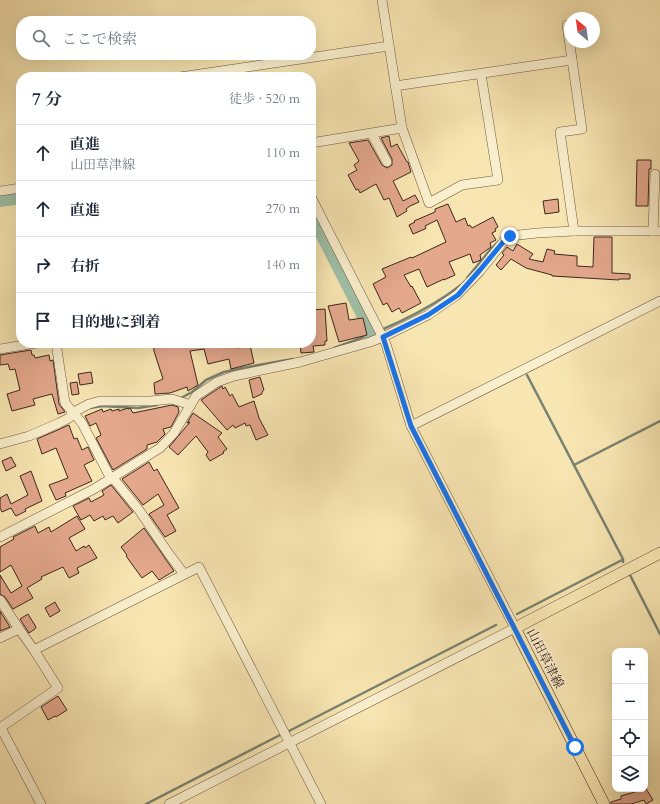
<!DOCTYPE html>
<html lang="ja">
<head>
<meta charset="utf-8">
<style>
	:root { --surface:#fff; --page:#f6f6f7; --text:#1f2937; --muted:#747a83; --line:#e0e1e3 }
	body { margin:0; font-family:Cardo,"Noto Serif JP",serif; background:var(--page); color:var(--text) }
	.controls { position:absolute; right:12px; bottom:12px; display:grid; overflow:hidden; border-radius:8px; box-shadow:0 4px 16px #0002 }
	.controls button { width:36px; height:36px; display:grid; place-items:center; padding:0; border:0; border-bottom:1px solid var(--line); background:var(--surface); color:var(--text); font:20px sans-serif }
	.compass { position:absolute; left:564px; top:12px; width:36px; height:36px; border-radius:50%; background:var(--surface); box-shadow:0 4px 16px #0002; rotate:331deg }
	.stop { position:absolute; width:12px; height:12px; margin:-9px; border:3px solid #1a73e8; border-radius:50%; background:#fff }
	.stop.end { background:#1a73e8; border-color:#fff; box-shadow:0 1px 4px #0008 }
	.list { margin:0; padding:0; list-style:none }
	h2 { display:flex; justify-content:space-between; align-items:center; height:52px; margin:0; padding:0 16px; font-size:17px }
	h2 small { font-size:13px; font-weight:400; color:var(--muted) }
	.list li { display:grid; grid-template-columns:26px 1fr auto; gap:12px; align-items:center; box-sizing:border-box; height:56px; padding:0 16px; border-top:1px solid var(--line) }
	.list b { display:block; font-size:15px; white-space:nowrap }
	.list p { margin:0; font-size:13px; white-space:nowrap; color:var(--muted) }
	.list em { font-size:13px; font-style:normal; color:var(--muted) }
	.icon { flex:none; width:22px; height:22px; fill:none; stroke:currentColor; stroke-width:2; stroke-linecap:round; stroke-linejoin:round }
	.map { position:relative; flex:none; width:660px; height:804px; overflow:hidden }
	.search { position:absolute; background:var(--surface); box-shadow:0 4px 16px #0002; left:16px; top:16px; width:300px; height:44px; display:flex; align-items:center; gap:10px; box-sizing:border-box; padding:0 14px; border-radius:16px; color:var(--muted); font-size:15px }
	.panel { position:absolute; background:var(--surface); box-shadow:0 4px 16px #0002; left:16px; top:72px; width:300px; height:276px; border-radius:16px }
	.map>svg:first-child { display:block }
	.lines { fill:none; stroke-linecap:round; stroke-linejoin:round }
	.stream { stroke:#788270; stroke-width:2.5 }
	.river { stroke:#9fc0a7; stroke-width:14 }
	.building { fill:#e4a88d; stroke:#3e261d }
	.minor-casing { stroke:#6c5642; stroke-width:10 }
	.major-casing { stroke:#3e261d; stroke-width:12 }
	.minor { stroke:#faefcd; stroke-width:9 }
	.major { stroke:#f8e6b2; stroke-width:11 }
	.route { stroke:#1a73e8; stroke-width:5 }
	.labels { text-anchor:middle; stroke-width:3; stroke-linejoin:round; paint-order:stroke }
	.street-label { font-size:13px; fill:#3e261d; stroke:#faefcd }
</style>
</head>
<body>
<div class="map">
<svg width="660" height="804" viewBox="0 0 660 804">
	<rect width="100%" height="100%" fill="#f8e6b2"/>
	<filter id="stains"><feTurbulence type="fractalNoise" baseFrequency=".005" numOctaves="4"/><feColorMatrix values="0 0 0 0 .2 0 0 0 0 .09 0 0 0 0 .02 0 0 0 .5 -.17"/></filter>
	<radialGradient id="worn" r=".72"><stop offset=".6" stop-color="#630" stop-opacity="0"/><stop offset="1" stop-color="#630" stop-opacity=".3"/></radialGradient>
	<g class="lines">
		<g class="stream">
			<polyline points="467,278 490,250 498,242"/>
			<path d="M334 348C379 332 423 314 461 285"/>
			<polyline points="527,375 623,559 623,562"/>
			<polyline points="181,398 192,392 206,380 224,372 242,368 293,359"/>
			<polyline points="90,408 102,406 138,408 157,405"/>
			<polyline points="574,465 660,421"/>
			<polyline points="630,575 660,634"/>
			<polyline points="517,614 622,560"/>
			<polyline points="287,732 496,625"/>
			<polyline points="146,804 282,734"/>
		</g>
		<g class="river">
			<polyline points="0,200 21,197"/>
			<polyline points="311,212 371,330 371,335"/>
		</g>
	</g>
	<g class="building">
		<polygon points="389,136 391,147 397,144 407,162 408,162 411,172 393,181 403,201 415,195 419,202 410,206 406,209 407,211 397,217 389,198 384,200 376,184 360,193 358,189 356,190 348,175 357,170 354,165 359,161 349,143 368,140 382,165 387,168 392,165 392,159 381,138"/>
		<polygon points="637,160 651,160 651,169 649,169 648,206 636,206"/>
		<polygon points="558,199 559,212 545,214 543,201"/>
		<polygon points="448,204 456,222 465,218 468,226 470,225 472,228 493,217 498,227 495,229 496,231 492,233 496,240 490,243 491,247 480,255 481,260 473,263 470,254 449,262 455,275 444,280 444,279 427,287 419,269 404,275 411,287 412,286 421,303 402,313 399,308 392,312 387,303 383,305 373,284 386,277 382,269 411,257 412,258 446,242 437,220 425,226 426,228 425,229 413,234 409,225 415,222 414,221 435,212 435,209"/>
		<polygon points="594,237 612,237 612,273 630,274 630,279 619,279 619,280 552,276 552,275 526,268 511,259 501,270 496,265 504,255 502,253 507,247 513,251 517,244 533,254 529,259 543,262 547,249 555,251 554,254 577,256 577,266 593,267"/>
		<polygon points="346,303 349,320 363,318 367,335 339,342 328,306"/>
		<polygon points="325,309 327,341 325,341 325,345 313,346 314,352 301,353 300,343 311,343 311,310"/>
		<polygon points="153,343 237,343 238,348 250,345 254,363 231,369 229,359 208,364 204,349 190,351 198,385 188,391 187,387 170,393 155,394 154,383 163,379 154,351"/>
		<polygon points="31,350 32,355 34,355 35,358 49,355 50,361 53,360 59,404 65,412 58,414 52,394 33,399 35,405 12,411 7,394 20,390 15,369 10,370 8,364 0,365 0,355"/>
		<polygon points="91,372 93,383 80,385 78,374"/>
		<polygon points="260,377 264,390 262,392 262,394 253,398 249,380"/>
		<polygon points="77,382 79,394 72,395 70,383"/>
		<polygon points="222,386 223,389 225,387 230,396 232,394 239,407 254,401 259,418 268,435 256,440 250,425 246,426 245,423 235,428 233,425 227,430 201,400"/>
		<polygon points="172,405 178,407 179,412 171,427 163,429 165,434 157,442 147,445 147,449 113,470 96,438 101,435 96,423 90,426 85,416 102,409 103,412 111,409 112,411 119,409 119,411 128,408 128,409 130,408 133,413"/>
		<polygon points="193,413 222,433 218,437 227,449 223,452 224,453 210,461 206,455 208,452 196,436 178,455 169,447 190,422 187,423"/>
		<polygon points="69,425 74,439 77,438 82,450 88,447 94,460 84,465 92,481 65,493 66,496 56,500 49,485 68,478 56,448 42,454 37,439"/>
		<polygon points="11,457 16,466 6,471 2,461"/>
		<polygon points="149,462 154,471 157,469 179,508 167,515 176,531 165,537 149,514 164,505 158,494 143,505 122,479"/>
		<polygon points="31,471 42,501 25,509 26,511 16,516 15,515 11,508 2,512 0,508 0,498 7,494 11,504 28,495 20,476"/>
		<polygon points="111,485 133,512 118,523 113,516 105,520 103,516 94,521 90,515 81,520 73,506 89,498 91,502 104,495 102,491"/>
		<polygon points="77,516 85,529 69,538 76,551 84,546 85,548 89,545 97,558 77,568 79,573 69,578 63,567 41,577 42,579 27,588 33,598 13,609 5,597 0,594 0,575 11,593 22,586 11,565 0,572 0,547 14,539 13,537 35,526 38,533 49,527 51,532"/>
		<polygon points="144,528 174,571 159,580 152,571 142,578 126,556 127,555 121,547"/>
		<polygon points="55,602 60,611 50,617 45,608"/>
		<polygon points="0,611 10,627 0,631"/>
		<polygon points="28,614 36,627 35,629 29,633 20,619"/>
		<polygon points="58,696 67,710 56,717 55,716 48,720 41,707"/>
		<polygon points="645,787 653,800 646,804 644,800 631,804 611,804 611,802 621,799 621,796 645,789"/>
	</g>
	<g class="lines">
		<defs>
			<g id="minor">
				<polyline points="567,25 582,129 560,132 574,231"/>
				<polyline points="180,77 389,46"/>
				<polyline points="395,86 572,60"/>
				<polyline points="402,128 429,203 462,185 498,180 481,74"/>
				<polyline points="372,134 387,162"/>
				<polyline points="311,143 402,128 382,0"/>
				<polyline points="0,191 21,188"/>
				<polyline points="653,231 655,174"/>
				<polyline points="56,343 65,403 82,423 111,479"/>
				<polyline points="0,349 36,343"/>
				<polyline points="411,426 660,301"/>
				<polyline points="0,444 29,436 59,423 69,418 72,413 89,404 100,401 150,401 172,399 191,405"/>
				<polyline points="113,478 139,510 169,554 184,574"/>
				<polyline points="0,537 94,489 160,448 174,433 196,396 217,382 234,376 300,362 370,342 383,337 428,315 457,295 480,271 504,241 510,236 537,233 574,231 660,231"/>
				<polyline points="0,600 19,629"/>
				<polyline points="0,638 19,629 34,650"/>
				<polyline points="0,728 58,688 34,650 199,567 321,804"/>
				<polyline points="1,728 41,804"/>
				<polyline points="169,804 515,628 411,426 386,344 311,197"/>
			</g>
			<polyline id="major" points="604,804 515,628 660,553"/>
		</defs>
		<use href="#minor" class="minor-casing"/>
		<use href="#major" class="major-casing"/>
		<use href="#minor" class="minor"/>
		<use href="#major" class="major"/>
	</g>
	<g class="lines">
		<polyline class="route" points="510,236 504,241 480,270 458,295 428,315 383,337 411,426 575,747"/>
	</g>
	<g class="labels">
		<g class="street-label">
			<text transform="translate(546 658) rotate(63)" y="5">山田草津線</text>
		</g>
	</g>
	<rect width="100%" height="100%" filter="url(#stains)"/>
	<rect width="100%" height="100%" fill="url(#worn)"/>
</svg>
<div class="controls">
<button>+</button>
<button>−</button>
<button><svg class="icon" aria-label="locate" viewBox="0 0 24 24"><circle cx="12" cy="12" r="6"/><path d="M12 2v4M12 18v4M2 12h4M18 12h4"/></svg></button>
<button><svg class="icon" aria-label="layers" viewBox="0 0 24 24"><path d="M12 4l9 5-9 5-9-5zM3 14l9 5 9-5"/></svg></button>
</div>
<svg class="compass" viewBox="-18 -18 36 36"><path d="M0-13l5 13h-10z" fill="#e53935"/><path d="M0 13l5-13h-10z" fill="#747a83"/></svg>
<div class="stop" style="left:575px;top:747px"></div>
<div class="stop end" style="left:510px;top:236px"></div>
<div class="search"><svg class="icon" aria-label="search" viewBox="0 0 24 24"><circle cx="10" cy="10" r="6"/><path d="M15 15l6 6"/></svg>ここで検索</div>
<section class="panel">
<h2>7 分<small>徒歩 · 520 m</small></h2>
<ul class="list">
<li><svg class="icon" aria-label="ahead" viewBox="0 0 24 24"><path d="M12 20V5M6 11l6-6 6 6"/></svg><div><b>直進</b><p>山田草津線</p></div><em>110 m</em></li>
<li><svg class="icon" aria-label="ahead" viewBox="0 0 24 24"><path d="M12 20V5M6 11l6-6 6 6"/></svg><div><b>直進</b></div><em>270 m</em></li>
<li><svg class="icon" aria-label="right" viewBox="0 0 24 24"><path d="M7 20v-9h11M14 6l5 5-5 5"/></svg><div><b>右折</b></div><em>140 m</em></li>
<li><svg class="icon" aria-label="arrive" viewBox="0 0 24 24"><path d="M6 21V4h12l-3 4 3 4H6"/></svg><div><b>目的地に到着</b></div></li>
</ul>
</section>
</div>
</body>
</html>
